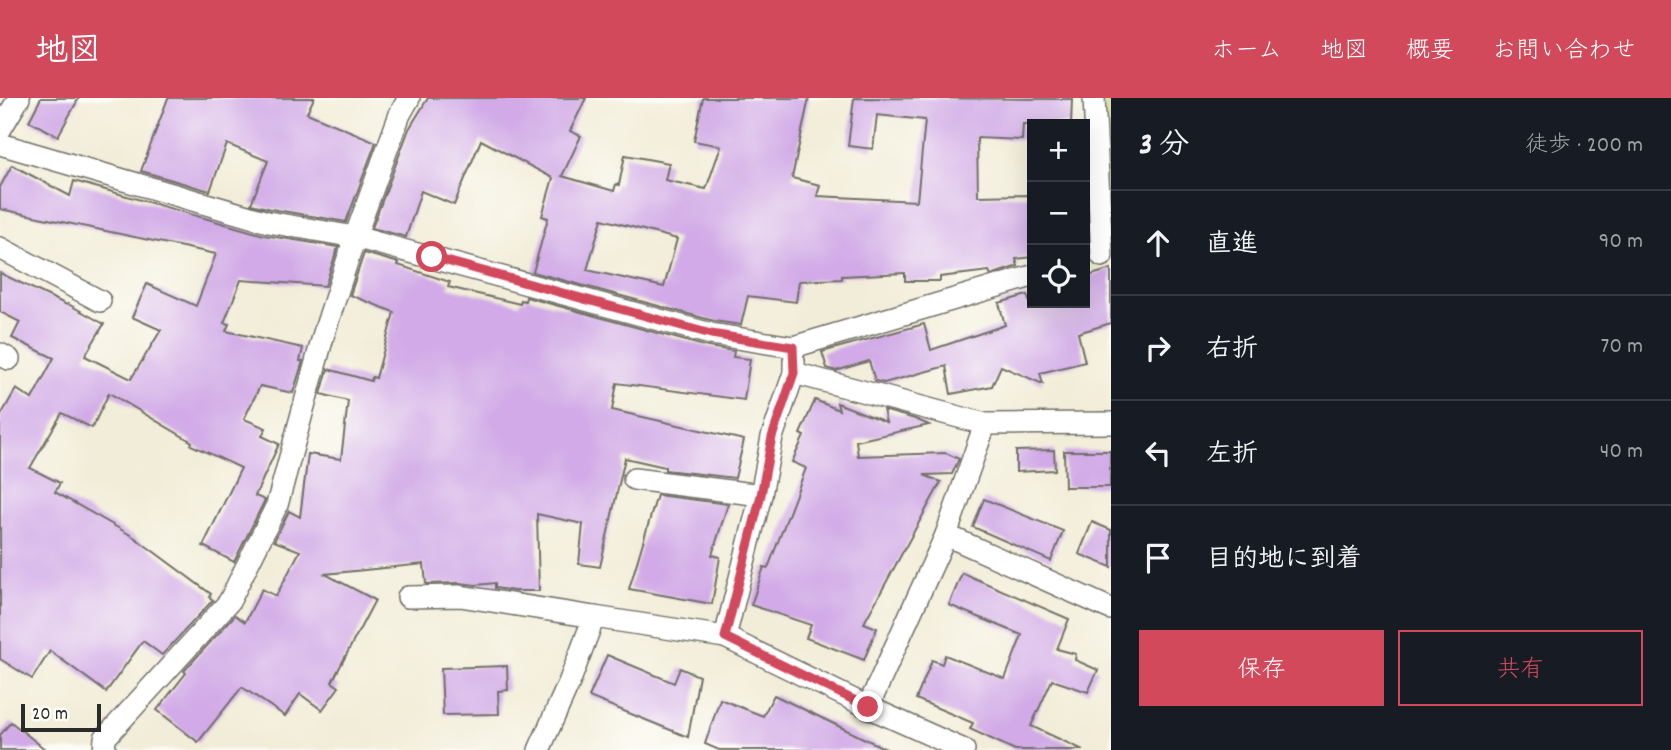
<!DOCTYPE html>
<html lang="ja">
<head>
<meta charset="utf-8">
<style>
	:root { --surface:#171b24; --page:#242831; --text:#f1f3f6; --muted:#9ea1a6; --line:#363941; --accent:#d1495b }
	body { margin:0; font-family:Dekko,"Klee One",sans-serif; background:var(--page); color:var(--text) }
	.controls { position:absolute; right:21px; top:21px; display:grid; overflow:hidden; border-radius:0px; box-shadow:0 7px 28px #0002 }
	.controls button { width:63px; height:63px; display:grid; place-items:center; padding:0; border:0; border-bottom:2px solid var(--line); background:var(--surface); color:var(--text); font:35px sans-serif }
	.scale { position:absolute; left:21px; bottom:18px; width:80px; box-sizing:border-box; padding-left:7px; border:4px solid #2b2b2b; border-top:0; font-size:19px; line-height:24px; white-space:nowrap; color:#2b2b2b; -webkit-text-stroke:5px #fdfcf7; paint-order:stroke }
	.stop { position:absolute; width:21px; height:21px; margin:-16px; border:5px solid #d1495b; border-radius:50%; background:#fff }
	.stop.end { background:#d1495b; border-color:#fff; box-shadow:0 2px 7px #0008 }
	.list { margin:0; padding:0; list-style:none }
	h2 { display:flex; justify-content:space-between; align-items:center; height:91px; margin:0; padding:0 28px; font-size:30px }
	h2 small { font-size:23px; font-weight:400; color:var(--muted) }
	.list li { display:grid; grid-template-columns:46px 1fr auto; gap:21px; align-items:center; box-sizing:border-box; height:105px; padding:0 28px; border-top:2px solid var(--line) }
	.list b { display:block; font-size:26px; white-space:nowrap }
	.list em { font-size:23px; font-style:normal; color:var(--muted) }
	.actions { display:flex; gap:14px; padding:21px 28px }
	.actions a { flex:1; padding:16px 0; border:2px solid var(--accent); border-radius:0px; text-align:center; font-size:24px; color:var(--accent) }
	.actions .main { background:var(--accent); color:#fff }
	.icon { flex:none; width:38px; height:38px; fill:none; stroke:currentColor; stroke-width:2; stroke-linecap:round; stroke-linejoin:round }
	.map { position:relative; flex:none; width:1111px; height:652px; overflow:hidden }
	header { display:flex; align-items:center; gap:42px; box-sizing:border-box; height:98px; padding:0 35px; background:var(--accent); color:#fff }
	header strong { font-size:33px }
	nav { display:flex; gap:38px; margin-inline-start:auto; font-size:24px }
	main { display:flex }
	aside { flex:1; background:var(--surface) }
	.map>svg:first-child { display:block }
	.green { fill:#bbcb6d; stroke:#737b4c; stroke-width:2 }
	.building { fill:#d1aae7; fill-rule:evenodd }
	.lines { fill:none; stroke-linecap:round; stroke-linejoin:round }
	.minor-casing { stroke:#716f68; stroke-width:24 }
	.minor { stroke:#fff; stroke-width:21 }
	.route { stroke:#d1495b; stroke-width:9 }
</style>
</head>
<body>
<header>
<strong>地図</strong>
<nav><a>ホーム</a><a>地図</a><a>概要</a><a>お問い合わせ</a></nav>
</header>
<main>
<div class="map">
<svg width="1111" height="652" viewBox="0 0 1111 652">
	<rect width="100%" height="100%" fill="#fdfcf7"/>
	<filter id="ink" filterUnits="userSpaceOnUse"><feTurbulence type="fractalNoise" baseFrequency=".0143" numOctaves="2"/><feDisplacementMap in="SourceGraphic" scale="14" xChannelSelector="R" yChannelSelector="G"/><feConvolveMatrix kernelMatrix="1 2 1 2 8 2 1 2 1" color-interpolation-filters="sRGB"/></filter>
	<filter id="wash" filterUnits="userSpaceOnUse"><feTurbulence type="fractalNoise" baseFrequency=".00686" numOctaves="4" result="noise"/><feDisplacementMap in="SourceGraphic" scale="28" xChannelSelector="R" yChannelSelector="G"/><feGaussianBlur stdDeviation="1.57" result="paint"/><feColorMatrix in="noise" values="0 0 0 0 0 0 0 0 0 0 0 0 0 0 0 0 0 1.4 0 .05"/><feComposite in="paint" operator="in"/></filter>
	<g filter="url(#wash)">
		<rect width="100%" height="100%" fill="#f2edd8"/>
		<polygon class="green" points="1099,0 1111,0 1111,142"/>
		<g id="blocks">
			<g class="building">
				<polygon points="41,0 79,0 58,38 29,23"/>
				<polygon points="168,0 314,0 307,15 376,44 346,124 271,111 251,106 268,63 227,46 210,93 141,73"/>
				<path d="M428 0H586L570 33 581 38 562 78 614 93 616 86 619 87 625 57 669 65 665 82 706 91 721 48 694 43 703 0H809L792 80 820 87 817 98 917 103 925 22 877 17 873 51 848 48 854 0 1072 1 1071 26H1023L1022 42 977 40 978 98 1032 97V159L1016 161 1018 168 991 177 989 173 940 179V183H905V175L842 178V181L799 183 796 204 748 198 741 227 714 223 533 174 548 120 542 118 553 80 481 42 454 107 421 93 406 139 372 130 409 31ZM602 121 677 141 664 189 587 172Z"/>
				<polygon points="12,67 70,98 74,83 264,137 338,149 325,188 241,182 224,225 229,226 226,233 303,250 300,263 303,263 293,295 260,288 244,321 266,330 262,338 279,346 255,398 265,402 234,464 203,448 241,370 191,347 192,344 109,295 92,330 62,315 30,370 60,385 55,394 134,439 211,496 209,499 213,502 162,557 143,543 106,594 50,553 32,581 0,561 0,319 16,291 32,301 54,260 12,240 20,224 0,214 0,175 67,207 68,206 104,226 85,258 131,281 161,232 132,219 147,186 196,208 216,156 0,111 0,89"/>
				<polygon points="364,155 399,165 398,167 450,184 448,189 520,206 521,202 525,203 526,199 708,249 734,253 733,259 750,261 744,302 617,285 612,312 744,342 735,380 665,372 665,369 625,360 600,469 579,466 583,426 537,416 539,493 514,493 495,490 495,485 476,487 460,485 426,486 424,466 325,476 375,502 332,584 339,589 322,612 300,596 285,618 242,589 198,644 157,612 186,575 184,573 235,517 245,524 262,491 276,498 300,453 274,443 289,413 300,419 308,356 341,361 348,303 321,296 328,271 371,283 372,279 376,280 394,214 350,197"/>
				<polygon points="1111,171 1111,225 1078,235 1085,264 1040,275 1043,286 1001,268 992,288 951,296 946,268 884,285 875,283 869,263 836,273 827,270 822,254 924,226 931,252 1005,227 999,205 1027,197 1030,205 1085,205 1085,179"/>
				<polygon points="815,302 839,312 837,305 886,324 883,312 915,321 929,327 856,343 858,358 946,355 959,361 952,376 924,377 941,384 864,525 877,530 864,562 806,540 811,527 751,507 764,469 768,470 806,370 792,364 804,338 800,336"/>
				<polygon points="1054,352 1055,372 1016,374 1016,353"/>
				<polygon points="1064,353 1110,353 1110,389 1065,389"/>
				<polygon points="657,397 728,406 712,457 720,459 712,506 629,491"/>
				<polygon points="984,401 1063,433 1051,463 973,429"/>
				<polygon points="1092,424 1111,432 1111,469 1079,456"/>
				<polygon points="962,475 1069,521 1057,551 1076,556 1075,562 1098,572 1088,594 1052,582 1031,628 1083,652 1015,652 970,631 973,625 916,601 932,562 942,566 945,557 1005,581 1022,537 949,507"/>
				<polygon points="607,557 674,585 680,570 699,578 688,639 589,599"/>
				<polygon points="507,568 508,592 498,593 499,616 443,617 441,570"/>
				<polygon points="774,597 888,652 719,652 705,646 720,601 763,618"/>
				<polygon points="11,624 46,652 0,652 0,637"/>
			</g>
		</g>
	</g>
	<g filter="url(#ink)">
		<use href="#blocks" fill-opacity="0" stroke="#716f68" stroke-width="2"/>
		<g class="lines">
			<defs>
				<g id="minor">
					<polyline points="1094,0 1102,158"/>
					<polyline points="0,32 19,0"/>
					<polyline points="0,46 268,124 355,139 711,236 793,249 1032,178"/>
					<polyline points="0,150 100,203"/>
					<polyline points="0,256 9,261"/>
					<polyline points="794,275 985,326 1111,325"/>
					<polyline points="634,381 761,397"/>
					<polyline points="946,437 1111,511"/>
					<polyline points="408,499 460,498 594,519"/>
					<polyline points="725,539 761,397 772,339 794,275 794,263"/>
					<polyline points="868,609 946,437 985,326"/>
					<polyline points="104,652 105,640 229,504 277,407 324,235 355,139 400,16 409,0"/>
					<polyline points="539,652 569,585 594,519 725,539 868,609 964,652"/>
				</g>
			</defs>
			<use href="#minor" class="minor-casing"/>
			<use href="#minor" class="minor"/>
		</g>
	</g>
	<g class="lines" filter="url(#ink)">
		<polyline class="route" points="432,159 711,236 793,249 794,275 772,339 761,397 725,539 868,609"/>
	</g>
</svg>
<div class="controls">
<button>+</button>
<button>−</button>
<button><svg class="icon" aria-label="locate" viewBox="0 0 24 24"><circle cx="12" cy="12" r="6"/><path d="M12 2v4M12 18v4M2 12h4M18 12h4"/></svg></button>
</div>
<div class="scale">20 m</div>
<div class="stop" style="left:432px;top:159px"></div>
<div class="stop end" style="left:868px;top:609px"></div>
</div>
<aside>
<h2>3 分<small>徒歩 · 200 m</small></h2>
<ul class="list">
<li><svg class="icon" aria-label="ahead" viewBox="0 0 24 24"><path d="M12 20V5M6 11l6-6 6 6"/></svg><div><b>直進</b></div><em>90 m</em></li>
<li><svg class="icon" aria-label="right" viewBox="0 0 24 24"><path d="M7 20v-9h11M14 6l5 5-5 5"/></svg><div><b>右折</b></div><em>70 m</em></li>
<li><svg class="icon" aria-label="left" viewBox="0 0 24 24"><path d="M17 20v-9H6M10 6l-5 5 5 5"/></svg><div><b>左折</b></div><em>40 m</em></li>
<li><svg class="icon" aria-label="arrive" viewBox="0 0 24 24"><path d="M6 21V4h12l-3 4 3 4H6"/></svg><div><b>目的地に到着</b></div></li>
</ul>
<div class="actions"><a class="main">保存</a><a>共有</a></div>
</aside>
</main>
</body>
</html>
